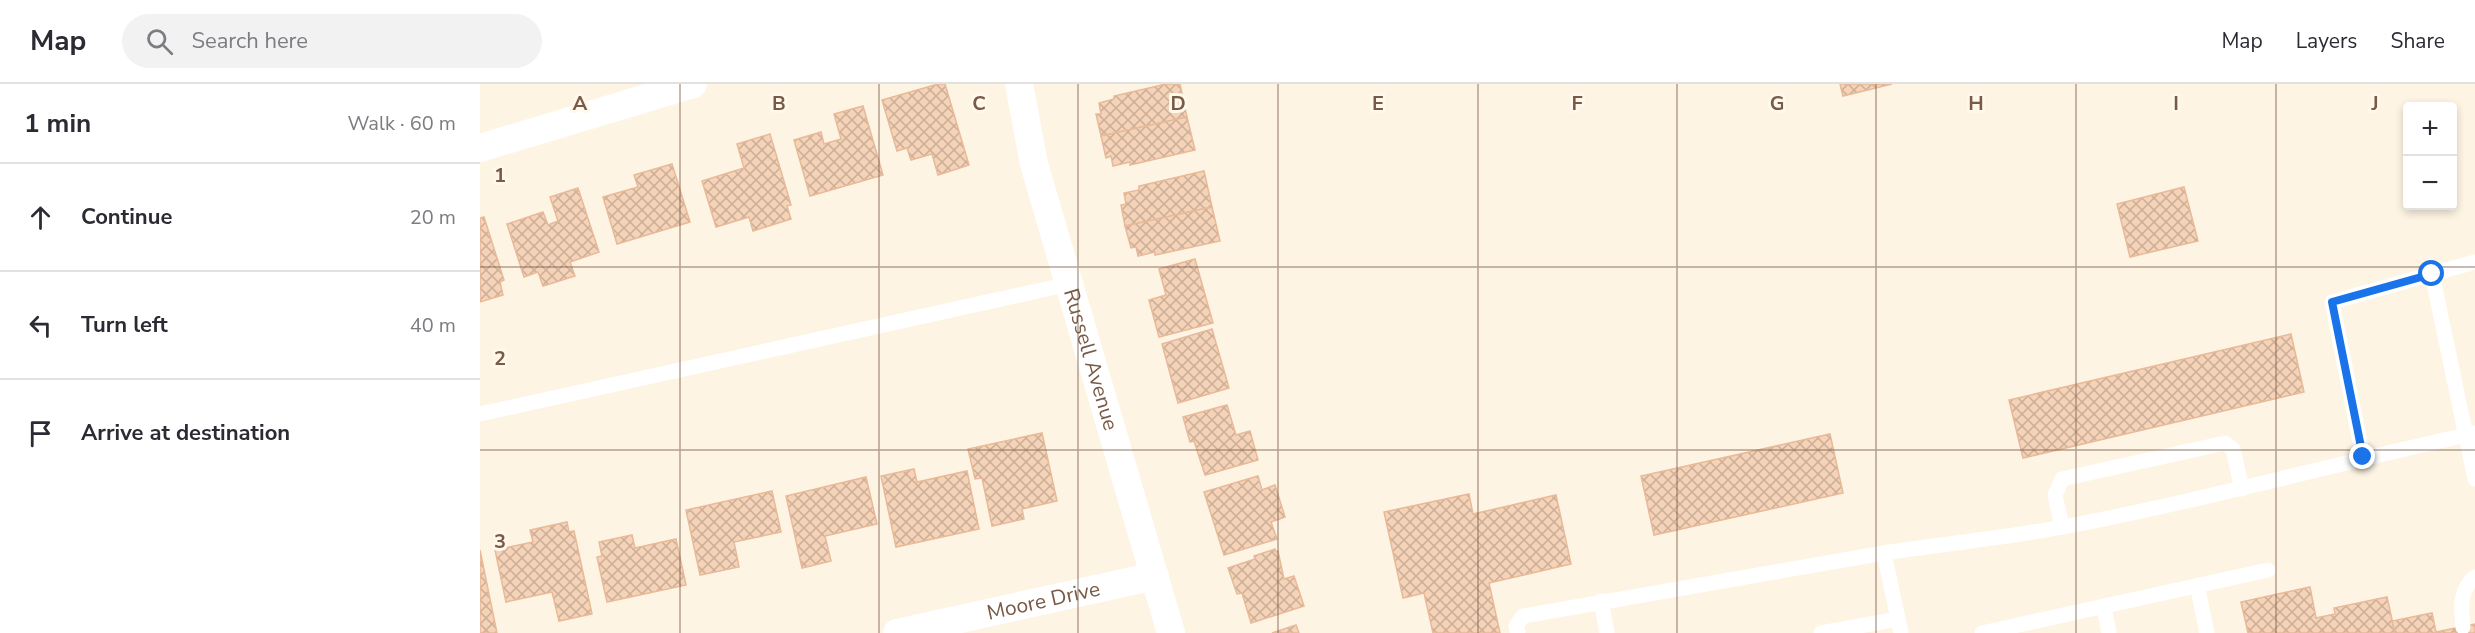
<!DOCTYPE html>
<html lang="en">
<head>
<meta charset="utf-8">
<style>
	:root { --surface:#fff; --page:#f2f2f3; --text:#2b2b33; --muted:#7c7c81; --line:#e1e1e2 }
	body { margin:0; font-family:"Nunito Sans",sans-serif; background:var(--page); color:var(--text) }
	.controls { position:absolute; right:18px; top:18px; display:grid; overflow:hidden; border-radius:6px; box-shadow:0 3px 9px #0003 }
	.controls button { width:54px; height:54px; display:grid; place-items:center; padding:0; border:0; border-bottom:2px solid var(--line); background:var(--surface); color:var(--text); font:30px sans-serif }
	.stop { position:absolute; width:18px; height:18px; margin:-14px; border:4px solid #1a73e8; border-radius:50%; background:#fff }
	.stop.end { background:#1a73e8; border-color:#fff; box-shadow:0 2px 6px #0008 }
	.list { margin:0; padding:0; list-style:none }
	h2 { display:flex; justify-content:space-between; align-items:center; height:78px; margin:0; padding:0 24px; font-size:26px }
	h2 small { font-size:20px; font-weight:400; color:var(--muted) }
	.list li { display:grid; grid-template-columns:39px 1fr auto; gap:18px; align-items:center; box-sizing:border-box; height:108px; padding:0 24px; border-top:2px solid var(--line) }
	.list b { display:block; font-size:22px; white-space:nowrap }
	.list em { font-size:20px; font-style:normal; color:var(--muted) }
	.icon { flex:none; width:33px; height:33px; fill:none; stroke:currentColor; stroke-width:2; stroke-linecap:round; stroke-linejoin:round }
	.map { position:relative; flex:none; width:1995px; height:549px; overflow:hidden }
	header { display:flex; align-items:center; gap:36px; box-sizing:border-box; height:84px; padding:0 30px; background:var(--surface); border-bottom:2px solid var(--line) }
	header strong { font-size:28px }
	nav { display:flex; gap:33px; margin-inline-start:auto; font-size:21px }
	.search { width:420px; height:54px; background:var(--page); display:flex; align-items:center; gap:15px; box-sizing:border-box; padding:0 21px; border-radius:33px; color:var(--muted); font-size:22px }
	main { display:flex }
	aside { flex:1; background:var(--surface) }
	.map>svg:first-child { display:block }
	.building { fill:url(#building-cross-hatch); stroke:#e9b998; stroke-width:1.5 }
	.lines { fill:none; stroke-linecap:round; stroke-linejoin:round }
	.service { stroke:#fff; stroke-width:15 }
	.minor { stroke:#fff; stroke-width:28 }
	.route { stroke:#1a73e8; stroke-width:8 }
	.grid { fill:none; stroke:#785a47; stroke-width:1.5; stroke-opacity:0.55 }
	.labels { text-anchor:middle; stroke-width:6; stroke-linejoin:round; paint-order:stroke }
	.street-label { font-size:21px; fill:#785a47; stroke:#fff8eb }
	.grid-label { font-size:20px; text-anchor:middle; font-weight:bold; fill:#785a47; stroke:#fff8eb; stroke-width:6; stroke-linejoin:round; paint-order:stroke }
</style>
</head>
<body>
<header>
<strong>Map</strong>
<div class="search"><svg class="icon" aria-label="search" viewBox="0 0 24 24"><circle cx="10" cy="10" r="6"/><path d="M15 15l6 6"/></svg>Search here</div>
<nav><a>Map</a><a>Layers</a><a>Share</a></nav>
</header>
<main>
<aside>
<h2>1 min<small>Walk · 60 m</small></h2>
<ul class="list">
<li><svg class="icon" aria-label="ahead" viewBox="0 0 24 24"><path d="M12 20V5M6 11l6-6 6 6"/></svg><div><b>Continue</b></div><em>20 m</em></li>
<li><svg class="icon" aria-label="left" viewBox="0 0 24 24"><path d="M17 20v-9H6M10 6l-5 5 5 5"/></svg><div><b>Turn left</b></div><em>40 m</em></li>
<li><svg class="icon" aria-label="arrive" viewBox="0 0 24 24"><path d="M6 21V4h12l-3 4 3 4H6"/></svg><div><b>Arrive at destination</b></div></li>
</ul>
</aside>
<div class="map">
<svg width="1995" height="549" viewBox="0 0 1995 549">
	<defs>
		<pattern id="building-cross-hatch" width="8" height="8" patternUnits="userSpaceOnUse" patternTransform="scale(1.5)"><rect width="8" height="8" fill="#f5d3b8"/><path d="M0 0l8 8M0 8l8-8" fill="none" stroke="#cbae97"/></pattern>
	</defs>
	<rect width="100%" height="100%" fill="#fef4e3"/>
	<g class="building">
		<polygon points="458,0 465,0 489,81 458,91 452,70 431,76 427,64 417,67 402,16"/>
		<polygon points="686,0 700,0 707,33 621,52 616,30 621,30 619,19 634,15 634,12"/>
		<polygon points="1360,0 1412,0 1363,12"/>
		<polygon points="383,22 403,91 330,112 314,56 341,48 344,60 361,55 354,30"/>
		<polygon points="707,33 715,66 650,81 650,78 633,82 631,72 626,74 621,52"/>
		<polygon points="290,50 311,121 307,122 311,135 273,147 269,133 236,143 222,97 264,84 257,60"/>
		<polygon points="192,80 210,138 137,160 123,113 158,103 154,91"/>
		<polygon points="724,87 732,123 645,142 641,121 646,120 644,109 659,106 659,102"/>
		<polygon points="1704,103 1718,157 1650,173 1637,120"/>
		<polygon points="98,104 119,168 90,178 95,192 63,202 58,188 44,193 27,140 63,128 68,141 78,137 70,113"/>
		<polygon points="732,123 740,157 675,171 675,168 658,172 656,163 651,164 645,142"/>
		<polygon points="4,133 24,196 20,198 23,211 0,218 0,134"/>
		<polygon points="715,175 733,239 679,253 669,216 686,211 679,185"/>
		<polygon points="732,245 749,304 698,319 682,260"/>
		<polygon points="1811,250 1824,308 1543,374 1529,316"/>
		<polygon points="747,321 756,351 770,347 778,376 725,391 714,357 710,358 703,333"/>
		<polygon points="562,349 577,417 542,425 544,435 512,442 502,394 495,395 488,365"/>
		<polygon points="1350,350 1363,409 1174,451 1161,392"/>
		<polygon points="434,385 437,398 487,387 499,445 416,463 401,392"/>
		<polygon points="778,392 782,406 795,401 805,433 791,438 797,455 744,471 724,408"/>
		<polygon points="386,393 397,440 345,452 351,477 322,484 306,412"/>
		<polygon points="292,407 301,448 254,458 259,483 220,491 206,426"/>
		<polygon points="989,410 993,430 1076,411 1091,480 1009,499 1020,549 953,549 944,509 923,514 904,428"/>
		<polygon points="87,438 89,448 94,447 112,530 79,537 72,508 26,518 15,466 53,458 50,446"/>
		<polygon points="152,451 155,464 196,455 206,501 127,518 117,473 122,472 119,458"/>
		<polygon points="795,465 796,468 798,467 804,495 814,492 824,522 771,539 762,509 757,510 748,484 775,475 774,472"/>
		<polygon points="0,466 17,549 0,549"/>
		<polygon points="1830,503 1836,534 1855,530 1854,524 1907,513 1915,549 1768,549 1761,518"/>
		<polygon points="1952,529 1956,548 1995,540 1995,549 1915,549 1912,537"/>
		<polygon points="816,541 819,549 792,549"/>
	</g>
	<g class="lines">
		<g class="service">
			<polyline points="1952,190 1995,395"/>
			<polyline points="0,330 589,200"/>
			<polyline points="1883,373 1852,218 1995,178"/>
			<polyline points="1582,443 1575,411 1582,395 1745,359 1753,365 1762,405"/>
			<polyline points="1717,501 1727,549"/>
			<polyline points="1121,517 1127,549"/>
			<polyline points="1624,522 1629,549"/>
			<path d="M1983 543C1981 526 1979 505 1995 493"/>
			<polyline points="1038,549 1036,542 1043,532 1404,469"/>
			<polyline points="1341,549 1418,535"/>
			<path d="M1421 549 1404 469C1463 460 1524 454 1583 443 1722 417 1857 379 1995 349"/>
			<polyline points="1502,549 1788,486"/>
		</g>
		<g class="minor">
			<path id="s1" d="M539 0 554 80 691 549"/>
			<polyline points="0,64 213,0"/>
			<path id="s2" d="M417 549 675 492"/>
		</g>
	</g>
	<g class="lines">
		<polyline class="route" points="1883,373 1852,218 1952,190"/>
	</g>
	<path class="grid" d="M200 0V549M399 0V549M598 0V549M798 0V549M998 0V549M1197 0V549M1396 0V549M1596 0V549M1796 0V549M0 183H1995M0 366H1995"/>
	<g class="labels">
		<g class="street-label">
			<text dy="7" stroke="none"><textPath href="#s1" startOffset="285">Russell Avenue</textPath></text>
			<text dy="7" stroke="none"><textPath href="#s2" startOffset="150">Moore Drive</textPath></text>
		</g>
	</g>
	<g class="grid-label">
		<text x="100" y="26">A</text>
		<text x="299" y="26">B</text>
		<text x="499" y="26">C</text>
		<text x="698" y="26">D</text>
		<text x="898" y="26">E</text>
		<text x="1097" y="26">F</text>
		<text x="1297" y="26">G</text>
		<text x="1496" y="26">H</text>
		<text x="1696" y="26">I</text>
		<text x="1895" y="26">J</text>
		<text x="20" y="98">1</text>
		<text x="20" y="281">2</text>
		<text x="20" y="464">3</text>
	</g>
</svg>
<div class="controls">
<button>+</button>
<button>−</button>
</div>
<div class="stop" style="left:1952px;top:190px"></div>
<div class="stop end" style="left:1883px;top:373px"></div>
</div>
</main>
</body>
</html>
